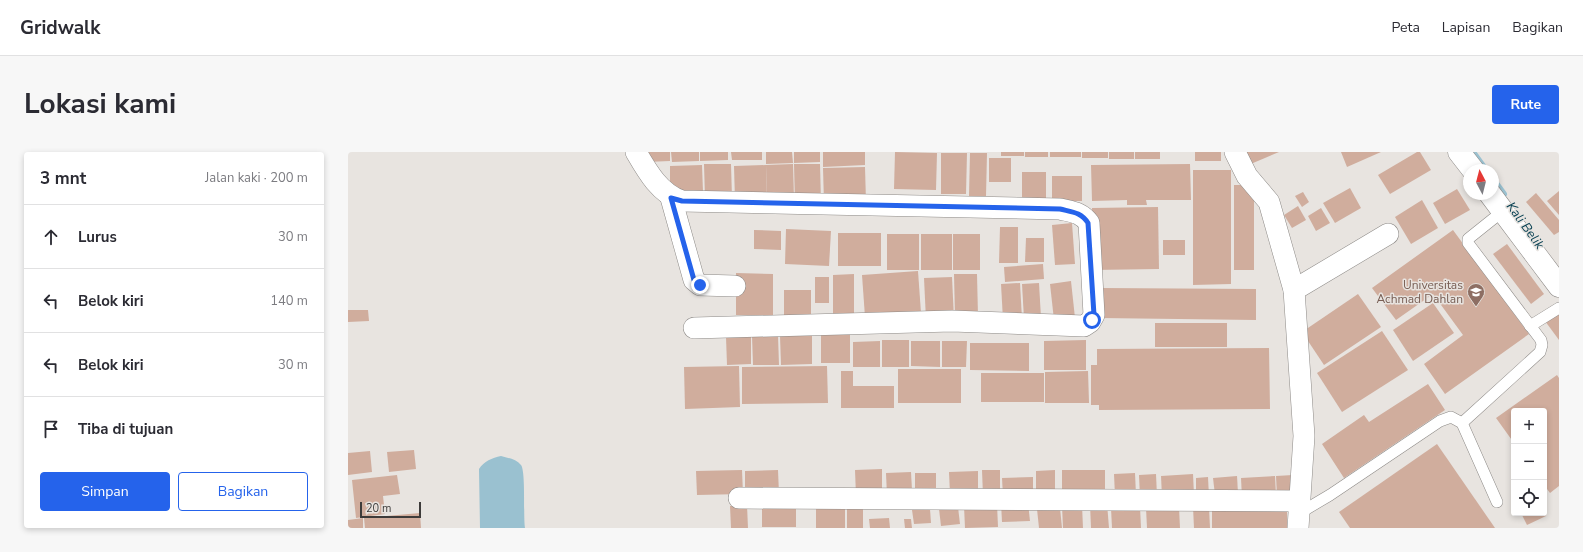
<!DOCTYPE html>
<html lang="id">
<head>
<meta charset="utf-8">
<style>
	:root { --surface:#fff; --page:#f7f7f7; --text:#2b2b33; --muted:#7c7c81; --line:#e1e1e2; --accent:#2563eb }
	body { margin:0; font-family:"Nunito Sans",sans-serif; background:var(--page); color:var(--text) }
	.controls { position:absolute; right:12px; bottom:12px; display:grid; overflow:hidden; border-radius:4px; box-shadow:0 2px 6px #0003 }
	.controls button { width:36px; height:36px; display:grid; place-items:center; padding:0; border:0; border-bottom:1px solid var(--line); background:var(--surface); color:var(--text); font:20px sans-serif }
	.compass { position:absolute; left:1115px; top:12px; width:36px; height:36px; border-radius:50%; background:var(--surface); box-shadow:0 2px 6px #0003; rotate:353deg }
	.scale { position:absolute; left:12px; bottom:10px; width:61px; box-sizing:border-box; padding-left:4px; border:2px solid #3d3b3a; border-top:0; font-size:11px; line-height:14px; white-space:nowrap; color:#3d3b3a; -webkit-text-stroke:3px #e8e4e0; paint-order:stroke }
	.stop { position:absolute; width:12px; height:12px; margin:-9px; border:3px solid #2563eb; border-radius:50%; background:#fff }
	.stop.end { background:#2563eb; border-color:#fff; box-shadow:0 1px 4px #0008 }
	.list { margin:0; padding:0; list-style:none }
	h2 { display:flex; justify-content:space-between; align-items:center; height:52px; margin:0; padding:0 16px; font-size:17px }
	h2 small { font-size:13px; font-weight:400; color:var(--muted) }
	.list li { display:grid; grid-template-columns:26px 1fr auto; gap:12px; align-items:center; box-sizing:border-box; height:64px; padding:0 16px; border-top:1px solid var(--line) }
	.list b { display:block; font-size:15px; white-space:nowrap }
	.list em { font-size:13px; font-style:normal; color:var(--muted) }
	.actions { display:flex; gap:8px; padding:12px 16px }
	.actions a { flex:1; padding:9px 0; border:1px solid var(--accent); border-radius:4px; text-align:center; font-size:14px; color:var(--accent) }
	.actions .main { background:var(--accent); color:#fff }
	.icon { flex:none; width:22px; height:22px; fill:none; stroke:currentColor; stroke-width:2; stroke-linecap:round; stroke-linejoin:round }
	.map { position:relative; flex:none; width:1211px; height:376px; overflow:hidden; border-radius:4px }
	header { display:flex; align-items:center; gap:24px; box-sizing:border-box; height:56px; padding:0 20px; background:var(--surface); border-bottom:1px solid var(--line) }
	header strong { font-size:19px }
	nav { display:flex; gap:22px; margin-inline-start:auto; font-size:14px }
	.intro { display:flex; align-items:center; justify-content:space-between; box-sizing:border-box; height:96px; padding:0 24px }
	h1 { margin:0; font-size:28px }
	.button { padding:10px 18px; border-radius:4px; background:var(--accent); color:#fff; font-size:14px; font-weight:700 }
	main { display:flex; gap:24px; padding:0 24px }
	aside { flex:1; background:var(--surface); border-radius:4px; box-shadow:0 2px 6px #0003 }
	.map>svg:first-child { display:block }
	.water { fill:#9ac1d0 }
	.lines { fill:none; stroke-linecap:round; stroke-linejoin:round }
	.stream { stroke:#9ac1d0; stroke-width:6 }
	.building { fill:#d0ad9d }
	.service-casing { stroke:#8d8a87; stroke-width:12 }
	.minor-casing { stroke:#8d8a87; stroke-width:22 }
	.secondary-casing { stroke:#8d8a87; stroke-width:23 }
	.service { stroke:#fff; stroke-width:11 }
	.minor { stroke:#fff; stroke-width:21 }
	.secondary { stroke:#fff; stroke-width:22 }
	.route { stroke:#2563eb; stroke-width:5 }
	.labels { text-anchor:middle; stroke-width:3; stroke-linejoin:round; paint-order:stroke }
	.education-label { font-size:12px; fill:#785e54; stroke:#e8e4e0; text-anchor:end }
	.water-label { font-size:13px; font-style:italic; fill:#084052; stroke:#e8e4e0 }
</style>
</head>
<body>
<header>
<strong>Gridwalk</strong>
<nav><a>Peta</a><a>Lapisan</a><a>Bagikan</a></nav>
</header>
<div class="intro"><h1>Lokasi kami</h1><a class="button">Rute</a></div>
<main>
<aside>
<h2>3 mnt<small>Jalan kaki · 200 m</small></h2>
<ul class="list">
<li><svg class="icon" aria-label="ahead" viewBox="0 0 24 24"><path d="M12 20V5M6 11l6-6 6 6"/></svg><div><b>Lurus</b></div><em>30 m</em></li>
<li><svg class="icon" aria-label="left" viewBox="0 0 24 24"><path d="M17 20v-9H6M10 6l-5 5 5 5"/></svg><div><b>Belok kiri</b></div><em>140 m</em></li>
<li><svg class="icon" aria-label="left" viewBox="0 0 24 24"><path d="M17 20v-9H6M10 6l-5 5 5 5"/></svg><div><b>Belok kiri</b></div><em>30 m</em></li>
<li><svg class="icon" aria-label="arrive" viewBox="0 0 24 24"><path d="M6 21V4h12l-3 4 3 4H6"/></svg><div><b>Tiba di tujuan</b></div></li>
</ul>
<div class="actions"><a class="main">Simpan</a><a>Bagikan</a></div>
</aside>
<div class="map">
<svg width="1211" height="376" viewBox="0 0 1211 376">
	<rect width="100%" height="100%" fill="#e8e4e0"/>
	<path class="water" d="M153 304C160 306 168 307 173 313 178 320 175 363 177 376H132L131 317C136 309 144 306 153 304Z"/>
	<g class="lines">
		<g class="stream">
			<polyline points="1125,0 1138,18"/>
			<polyline points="1145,27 1156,42"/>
		</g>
	</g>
	<g class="building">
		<polygon points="298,0 322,0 322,9 298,10"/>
		<polygon points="323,0 351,0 351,9 324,10"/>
		<polygon points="352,0 380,0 380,8 352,9"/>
		<polygon points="383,0 414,0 414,8 384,8"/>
		<polygon points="418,0 444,0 445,11 418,12"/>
		<polygon points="446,0 472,0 472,10 446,11"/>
		<polygon points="475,0 517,0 517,13 475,15"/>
		<polygon points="547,0 589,1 588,38 546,37"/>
		<rect x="653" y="0" width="23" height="4"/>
		<rect x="677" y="0" width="23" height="5"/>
		<rect x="702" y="0" width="31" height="5"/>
		<rect x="734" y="0" width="26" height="6"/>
		<rect x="761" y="0" width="25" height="7"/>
		<rect x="787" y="0" width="25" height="7"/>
		<rect x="847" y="0" width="26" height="9"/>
		<polygon points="892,0 931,0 898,14"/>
		<polygon points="993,0 1033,0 999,15"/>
		<polygon points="1069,0 1072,0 1083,18 1042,42 1030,23"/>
		<polygon points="593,1 619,1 618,42 593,42"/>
		<polygon points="622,1 639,1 638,44 621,44"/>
		<rect x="641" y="6" width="22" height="24"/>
		<polygon points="356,12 383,12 384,46 357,46"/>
		<polygon points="445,12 446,47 419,48 418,13"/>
		<polygon points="446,12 472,12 473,51 447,52"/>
		<polygon points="842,12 843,48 798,48 799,53 779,53 779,48 744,49 743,13"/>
		<polygon points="354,13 355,40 322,41 322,14"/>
		<polygon points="418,13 419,48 387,49 386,14"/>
		<polygon points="517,15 518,50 476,51 475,16"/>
		<polygon points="845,18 883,18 883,132 845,133"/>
		<rect x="674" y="20" width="24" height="28"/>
		<rect x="704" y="24" width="30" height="25"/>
		<rect x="886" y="33" width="20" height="85"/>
		<polygon points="1002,36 1013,56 987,71 975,51"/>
		<polygon points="1109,37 1122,58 1097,72 1085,51"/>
		<polygon points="1211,39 1211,63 1199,49"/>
		<polygon points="955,40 961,50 954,55 947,44"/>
		<polygon points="1188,41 1211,68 1211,80 1206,83 1178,50"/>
		<polygon points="1074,48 1090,76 1063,92 1047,65"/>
		<polygon points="950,54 958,68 944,76 936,63"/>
		<polygon points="810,55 811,117 745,118 744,56"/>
		<polygon points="973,56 982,71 968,79 960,64"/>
		<polygon points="724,71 727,112 707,113 704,73"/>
		<polygon points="652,75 670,75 670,111 651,111"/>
		<polygon points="438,77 483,79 481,114 437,112"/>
		<polygon points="406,78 433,79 433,98 406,97"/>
		<polygon points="1105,78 1181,182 1097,242 1076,212 1115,183 1085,142 1048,168 1024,136"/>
		<rect x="490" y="81" width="43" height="33"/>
		<rect x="539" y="82" width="32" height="36"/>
		<rect x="573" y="82" width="31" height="36"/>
		<rect x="605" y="82" width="27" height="36"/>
		<polygon points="678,86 696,86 696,110 677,110"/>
		<rect x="815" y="88" width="22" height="15"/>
		<polygon points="1159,92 1196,142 1183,152 1145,102"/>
		<polygon points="695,112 696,127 657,130 656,115"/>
		<polygon points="570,119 573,161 517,165 514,123"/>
		<polygon points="388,121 425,122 425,163 388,163"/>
		<polygon points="506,122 506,164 485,164 485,123"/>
		<polygon points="606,122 629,122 630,164 607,165"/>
		<rect x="467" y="125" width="14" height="26"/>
		<polygon points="604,125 606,167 578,168 576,126"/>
		<polygon points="723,129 727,166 706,168 702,132"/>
		<polygon points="672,131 674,167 655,168 653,132"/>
		<polygon points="691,131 693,166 676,167 674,132"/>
		<polygon points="753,136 908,137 908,168 752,166"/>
		<rect x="436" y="138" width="27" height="25"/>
		<polygon points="1010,142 1033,175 976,213 954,180"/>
		<polygon points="1085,151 1106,181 1065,209 1045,178"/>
		<polygon points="0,158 20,158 21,169 0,170"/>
		<polygon points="1211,160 1211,188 1197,169"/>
		<rect x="807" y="171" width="72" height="24"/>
		<polygon points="1034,179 1060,218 994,260 969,221"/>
		<rect x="473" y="180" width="29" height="31"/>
		<polygon points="430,183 431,213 405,213 404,184"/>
		<polygon points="464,183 464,212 433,213 432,184"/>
		<polygon points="378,185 403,185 403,212 379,213"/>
		<rect x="534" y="188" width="27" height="27"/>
		<polygon points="738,188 738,218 696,218 696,189"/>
		<polygon points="532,189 532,215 505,215 505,190"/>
		<polygon points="563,189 592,189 592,215 563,214"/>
		<polygon points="594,189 619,189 618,215 594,215"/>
		<polygon points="622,191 681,191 681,219 622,218"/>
		<polygon points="921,196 922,257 751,258 751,253 743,253 743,213 749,213 749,197"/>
		<polygon points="391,214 392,255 337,257 336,215"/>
		<polygon points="479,214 480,251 394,252 394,215"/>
		<rect x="550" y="217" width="63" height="34"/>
		<polygon points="493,219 505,219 505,234 546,234 546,256 493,256"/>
		<polygon points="740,219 741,251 697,251 697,220"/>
		<rect x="633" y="221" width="63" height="29"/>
		<polygon points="1209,223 1211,226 1211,334 1202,341 1196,333 1196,259 1166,259 1166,291 1148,266"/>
		<polygon points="1080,232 1097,258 996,326 974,292 1016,263 1021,270"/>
		<polygon points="1089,292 1147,376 1002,376 991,360"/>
		<polygon points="66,298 68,317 41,320 39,300"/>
		<polygon points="22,299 24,320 0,323 0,301"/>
		<polygon points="534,317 534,343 508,344 507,318"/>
		<polygon points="394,318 395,342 349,343 348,319"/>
		<polygon points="430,318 431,342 397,343 397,319"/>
		<polygon points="634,318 652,318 652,344 635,344"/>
		<polygon points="707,318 707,341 688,341 688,319"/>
		<polygon points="714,318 757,318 757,344 714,345"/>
		<polygon points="630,319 630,341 602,342 601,320"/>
		<polygon points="563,320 564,338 539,344 538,321"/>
		<rect x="567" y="321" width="21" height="23"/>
		<polygon points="787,321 788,343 767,344 766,322"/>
		<polygon points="808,322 809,344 792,345 791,323"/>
		<polygon points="845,322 846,343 814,345 813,324"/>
		<polygon points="49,323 52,342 35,344 37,362 8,366 4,328"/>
		<polygon points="945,323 946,343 929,344 928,324"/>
		<polygon points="889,324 890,341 867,343 865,326"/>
		<polygon points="927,324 928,344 894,346 893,326"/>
		<polygon points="685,325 685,343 655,344 654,326"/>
		<polygon points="860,325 861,345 848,345 848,326"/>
		<rect x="414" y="350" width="34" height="25"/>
		<polygon points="497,350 497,376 468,376 468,351"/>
		<polygon points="680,350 682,369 654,370 653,351"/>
		<polygon points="759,351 761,376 743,376 742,352"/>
		<polygon points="649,352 650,375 617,376 616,354"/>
		<polygon points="399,353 400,376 383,376 382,354"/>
		<polygon points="734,353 735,376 715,376 714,354"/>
		<rect x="864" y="353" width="75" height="23"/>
		<polygon points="515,354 515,376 499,376 499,355"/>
		<polygon points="610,355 612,372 593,374 591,357"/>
		<polygon points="792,355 793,376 764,376 763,356"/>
		<polygon points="831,355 832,376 799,376 798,356"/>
		<polygon points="845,355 861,355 862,376 846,376"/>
		<polygon points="712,356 714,376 691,376 689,357"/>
		<polygon points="582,357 583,371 566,372 564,358"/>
		<polygon points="72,361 73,376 17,376 16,366"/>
		<polygon points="1173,361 1196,361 1198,364 1179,373"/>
		<polygon points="15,366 15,376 0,376 0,368"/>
		<polygon points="541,366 542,376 522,376 521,367"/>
		<polygon points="556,367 563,367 564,376 557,376"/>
	</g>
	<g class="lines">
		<defs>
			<g id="service">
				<polyline points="1182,174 1211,156"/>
				<polyline points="1114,271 1192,200 1194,193 1193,188 1120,91 1120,87 1155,59"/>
				<polyline points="950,362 982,343 1092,269 1103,265 1114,271 1149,350"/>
			</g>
			<g id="minor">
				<path d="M288 0C299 19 312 42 334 49L712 57C724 60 733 60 741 71L746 163 742 170 736 174 604 169 346 176"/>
				<polyline points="887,0 899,24 921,50 946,138 956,284 950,376"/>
				<polyline points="323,46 346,128 352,133 387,134"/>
				<polyline points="946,138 1040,82"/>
				<polyline points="391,346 951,349"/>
			</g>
			<g id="secondary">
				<polyline points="1111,0 1125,18"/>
				<polyline points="1142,42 1211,134"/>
			</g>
		</defs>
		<use href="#service" class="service-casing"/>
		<use href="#minor" class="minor-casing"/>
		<use href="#secondary" class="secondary-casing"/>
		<use href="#service" class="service"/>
		<use href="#minor" class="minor"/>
		<use href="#secondary" class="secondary"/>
	</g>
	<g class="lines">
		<path class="route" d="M352 133 346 128 323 46 334 49 712 57C724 60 733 60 740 71L746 163 744 168"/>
	</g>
	<defs>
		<symbol id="university-pin" viewBox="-11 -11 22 30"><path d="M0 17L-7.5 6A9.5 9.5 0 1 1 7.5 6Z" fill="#8d6e63" stroke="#e8e4e0"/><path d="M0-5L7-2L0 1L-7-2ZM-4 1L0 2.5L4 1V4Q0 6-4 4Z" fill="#fff"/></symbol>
	</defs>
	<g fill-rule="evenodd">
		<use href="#university-pin" x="1118" y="130" width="20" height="27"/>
	</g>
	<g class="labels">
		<g class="education-label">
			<text x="1115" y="137">Universitas<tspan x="1115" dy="14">Achmad Dahlan</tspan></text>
		</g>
		<g class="water-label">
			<text transform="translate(1178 73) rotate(54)" y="5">Kali Belik</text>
		</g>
	</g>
</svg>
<div class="controls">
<button>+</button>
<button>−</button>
<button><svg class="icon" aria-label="locate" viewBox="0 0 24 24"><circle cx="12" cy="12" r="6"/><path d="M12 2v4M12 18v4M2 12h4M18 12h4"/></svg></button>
</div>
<svg class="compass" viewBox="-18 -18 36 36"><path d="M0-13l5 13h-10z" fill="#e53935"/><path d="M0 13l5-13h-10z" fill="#7c7c81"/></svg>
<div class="scale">20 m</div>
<div class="stop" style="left:744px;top:168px"></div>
<div class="stop end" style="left:352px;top:133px"></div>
</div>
</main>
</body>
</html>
